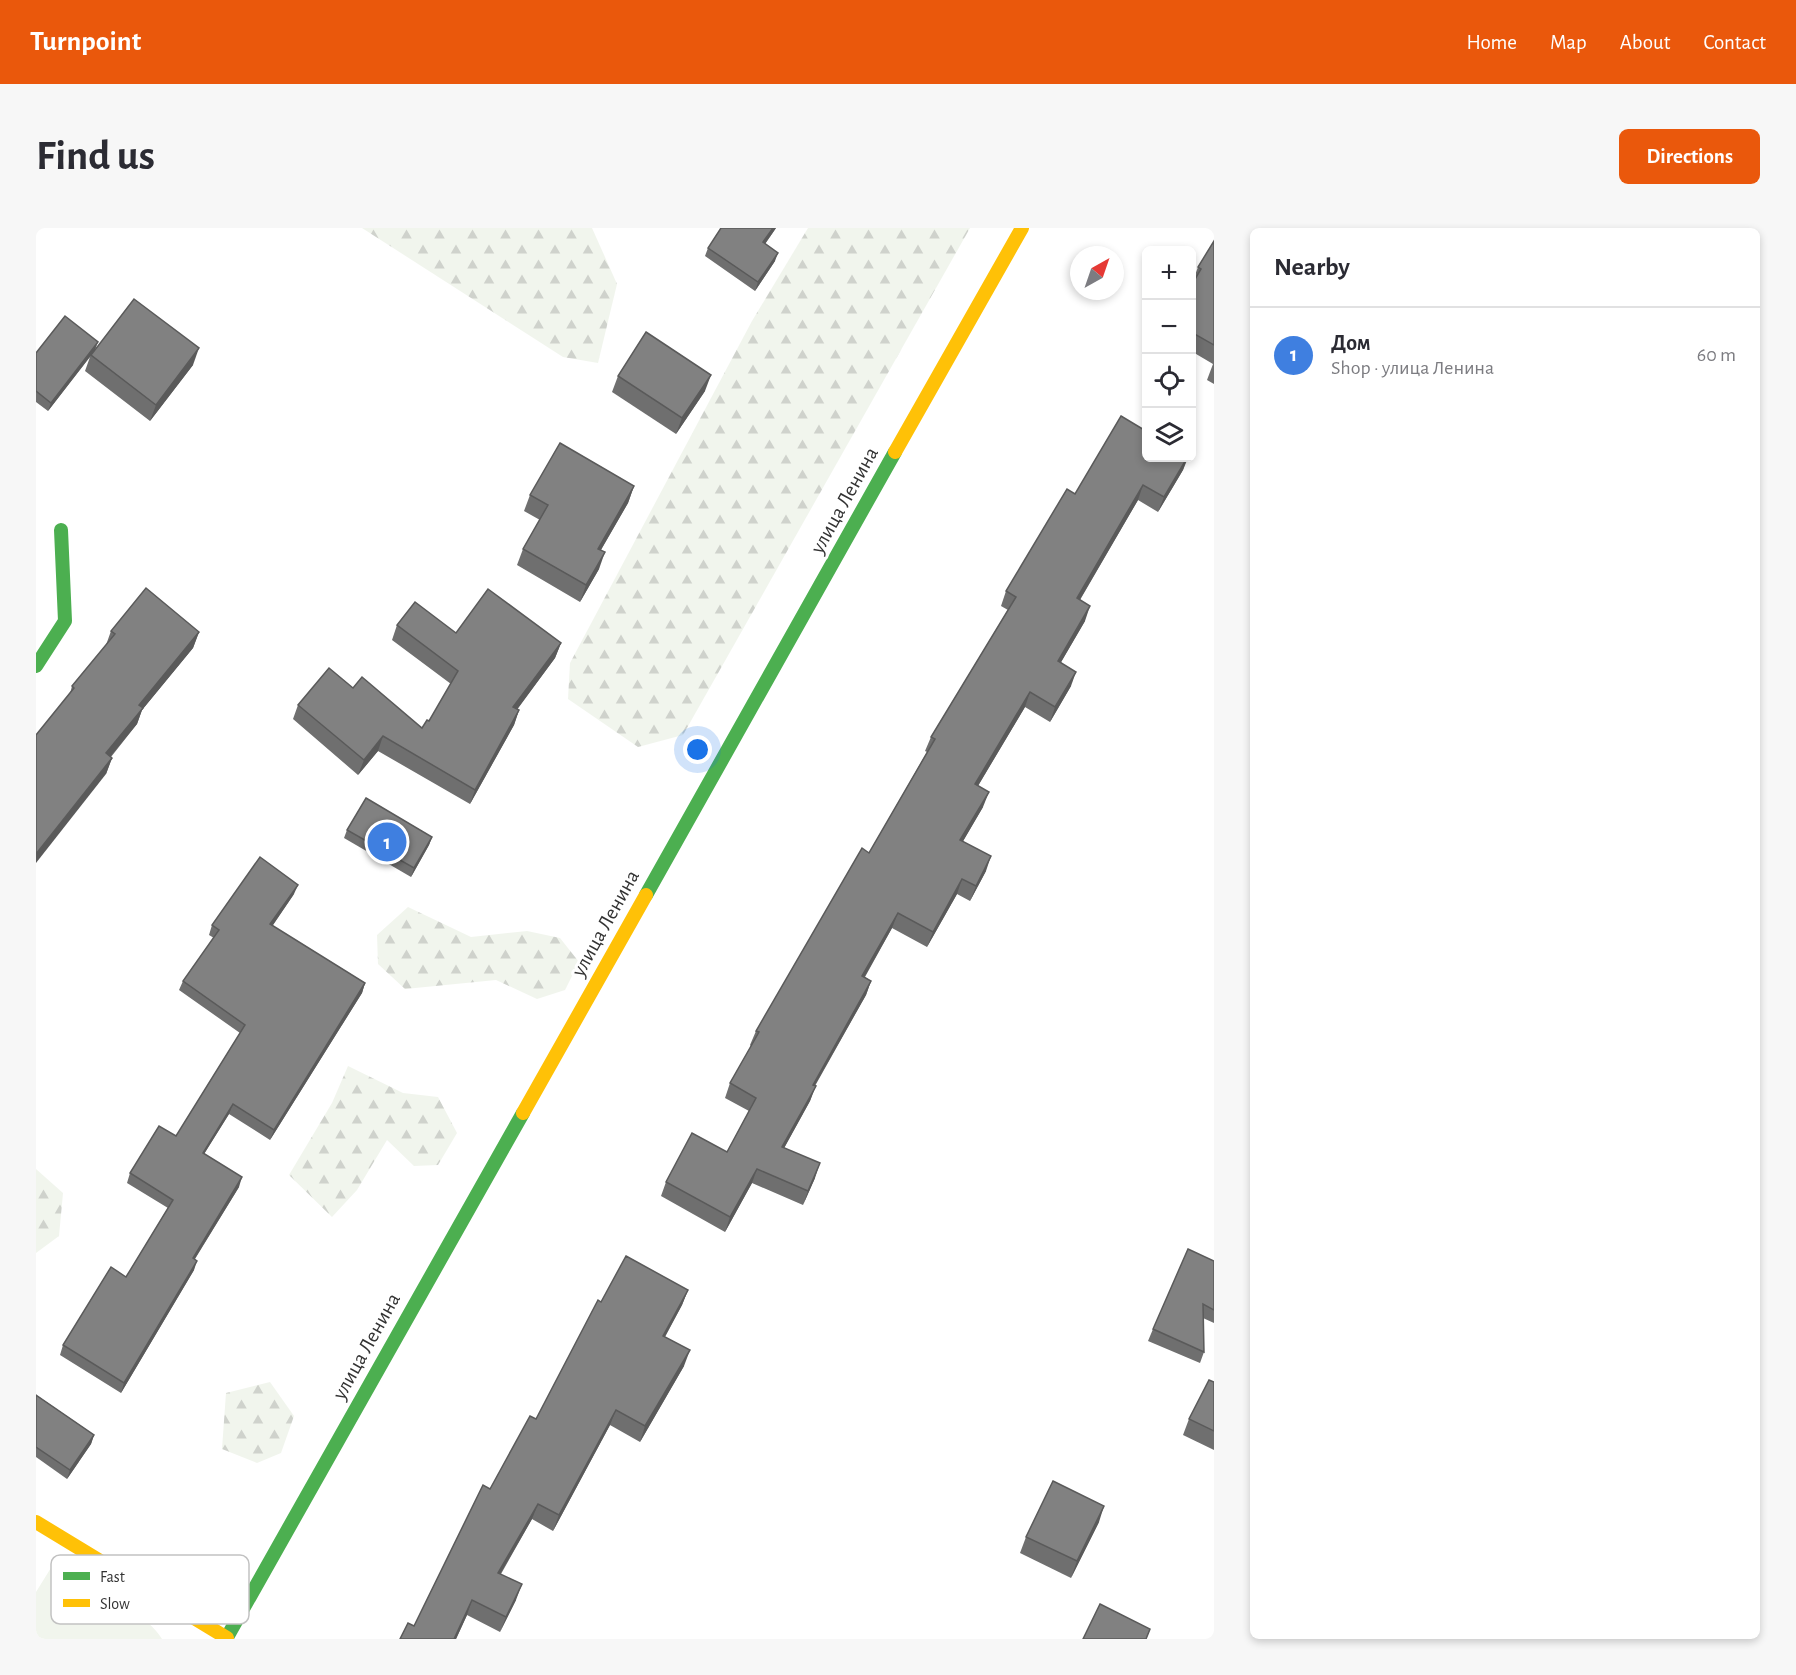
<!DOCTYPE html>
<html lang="en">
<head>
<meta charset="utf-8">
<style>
	:root { --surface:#fff; --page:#f7f7f7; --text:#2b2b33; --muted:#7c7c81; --line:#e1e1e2; --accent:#ea580c }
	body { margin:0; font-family:"Alegreya Sans",sans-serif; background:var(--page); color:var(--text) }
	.controls { position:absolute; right:18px; top:18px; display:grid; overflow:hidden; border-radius:9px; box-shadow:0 3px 9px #0003 }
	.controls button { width:54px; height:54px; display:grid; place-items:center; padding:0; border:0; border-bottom:2px solid var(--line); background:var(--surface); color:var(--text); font:30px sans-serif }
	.compass { position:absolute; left:1034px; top:18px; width:54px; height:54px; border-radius:50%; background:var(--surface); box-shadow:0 3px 9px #0003; rotate:40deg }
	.you { position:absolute; left:662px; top:522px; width:21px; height:21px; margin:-15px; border:4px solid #fff; border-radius:50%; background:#1a73e8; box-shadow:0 0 0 9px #1a73e833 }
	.badge { display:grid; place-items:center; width:39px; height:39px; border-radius:50%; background:var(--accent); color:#fff; font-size:20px; font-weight:700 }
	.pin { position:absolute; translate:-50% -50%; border:3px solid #fff; box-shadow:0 2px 6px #0006 }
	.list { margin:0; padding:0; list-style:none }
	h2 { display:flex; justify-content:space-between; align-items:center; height:78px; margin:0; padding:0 24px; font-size:26px }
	h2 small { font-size:20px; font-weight:400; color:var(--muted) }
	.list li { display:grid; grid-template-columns:39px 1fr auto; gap:18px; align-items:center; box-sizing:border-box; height:96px; padding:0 24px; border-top:2px solid var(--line) }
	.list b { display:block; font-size:22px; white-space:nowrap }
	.list p { margin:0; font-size:20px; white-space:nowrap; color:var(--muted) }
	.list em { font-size:20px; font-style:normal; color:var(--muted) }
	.icon { flex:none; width:33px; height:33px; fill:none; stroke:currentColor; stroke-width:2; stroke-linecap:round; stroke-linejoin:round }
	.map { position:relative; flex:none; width:1178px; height:1411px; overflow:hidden; border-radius:9px }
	header { display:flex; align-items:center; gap:36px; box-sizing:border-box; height:84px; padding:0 30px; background:var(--accent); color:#fff }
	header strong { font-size:28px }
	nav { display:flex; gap:33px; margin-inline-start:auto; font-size:21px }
	.intro { display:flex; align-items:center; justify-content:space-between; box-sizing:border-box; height:144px; padding:0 36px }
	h1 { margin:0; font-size:42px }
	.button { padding:15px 27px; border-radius:9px; background:var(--accent); color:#fff; font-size:21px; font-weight:700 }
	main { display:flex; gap:36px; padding:0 36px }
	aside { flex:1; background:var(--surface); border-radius:9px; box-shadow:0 3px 9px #0003 }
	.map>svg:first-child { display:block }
	.green { fill:#f1f5ed }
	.forest { fill:url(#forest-firs) }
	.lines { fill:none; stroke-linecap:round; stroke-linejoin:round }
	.fast { stroke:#4caf50; stroke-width:14 }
	.slow { stroke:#ffc107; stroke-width:14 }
	.wall { fill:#6f6f6f }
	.shaded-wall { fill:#5a5a5a }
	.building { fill:#818181; stroke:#5a5a5a; stroke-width:1.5 }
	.labels { text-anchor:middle; stroke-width:6; stroke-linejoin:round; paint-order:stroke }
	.street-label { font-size:21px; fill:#333; stroke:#fff }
	.key { fill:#fff; stroke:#c2c2c2; stroke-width:1.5 }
	.key-label { font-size:16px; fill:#333 }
</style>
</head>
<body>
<header>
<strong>Turnpoint</strong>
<nav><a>Home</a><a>Map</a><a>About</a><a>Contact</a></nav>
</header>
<div class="intro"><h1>Find us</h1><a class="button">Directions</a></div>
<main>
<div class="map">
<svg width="1178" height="1411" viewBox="0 0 1178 1411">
	<defs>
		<pattern id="forest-firs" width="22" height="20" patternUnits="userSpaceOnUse" patternTransform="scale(1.5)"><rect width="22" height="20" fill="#f1f5ed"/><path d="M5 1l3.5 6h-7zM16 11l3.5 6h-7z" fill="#cfd2cc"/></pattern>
	</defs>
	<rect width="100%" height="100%" fill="#fff"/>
	<path class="green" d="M18 1335C45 1351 112 1385 126 1411H0V1364Z"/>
	<g class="forest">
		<polygon points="326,0 556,0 581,56 562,135 527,129"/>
		<polygon points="772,0 934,0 647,507 602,519 532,471 534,435 716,93"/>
		<polygon points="372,679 435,709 491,703 524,710 543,734 529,762 501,771 460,752 369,761 342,736 341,707"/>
		<polygon points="312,838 367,865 402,869 421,905 402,937 378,938 351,912 321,962 296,989 253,947 296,875"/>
		<polygon points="0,941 27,965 23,1008 0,1025"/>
		<polygon points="234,1154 258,1188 245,1225 221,1235 186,1221 190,1165"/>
	</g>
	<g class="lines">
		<g class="fast">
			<polyline points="0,438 29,393 25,302"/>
			<polyline points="610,667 859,224"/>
			<polyline points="190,1411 487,885"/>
		</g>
		<g class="slow">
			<polyline points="859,224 986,0"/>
			<polyline points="487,885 610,667"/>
			<polyline points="0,1294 191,1410"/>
		</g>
	</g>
	<g class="wall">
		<polygon points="740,0 729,16 739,33 719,63 669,28 672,20"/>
		<polygon points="1178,13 1178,156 1171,152 1177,136 1155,123 1155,58 1162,39"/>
		<polygon points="60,121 157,137 114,193 49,143 54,129 12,183 0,174 0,125"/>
		<polygon points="582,148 669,163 640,206 576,164"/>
		<polygon points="1110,230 1152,230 1147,242 1122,284 1102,272 1044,372 1049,393 1025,434 1035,458 1014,494 989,479 942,558 947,579 927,613 950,643 934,673 921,666 891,719 856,700 829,749 835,753 830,767 779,858 774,873 748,920 779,950 767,977 716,955 689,1004 625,968 630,954 691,924 713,883 689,870 694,855 715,818 714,817 720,803 833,625 891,524 889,523 895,509 972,382 965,378 970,363 1039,266"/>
		<polygon points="598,258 592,275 565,322 563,341 544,374 481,337 487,321 504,292 488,283 494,267"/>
		<polygon points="361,397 420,405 525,415 519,430 481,481 483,482 478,497 434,576 342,523 322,547 257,491 262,477 317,460 386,500 393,493 415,456 356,412"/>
		<polygon points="75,403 163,404 157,420 106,482 101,496 75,529 76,530 70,546 34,466 36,458 70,417"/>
		<polygon points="311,602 396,609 393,617 375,649 308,610"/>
		<polygon points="258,666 236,698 329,755 326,765 234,912 193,886 168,926 203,959 159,1031 158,1042 85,1165 24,1127 27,1117 90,1049 132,980 91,955 94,945 140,908 204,805 143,762 147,753 178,710 173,707 176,697"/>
		<polygon points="1178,1033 1178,1095 1167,1090 1168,1124 1164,1135 1112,1113 1117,1101"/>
		<polygon points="652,1062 646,1077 629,1109 648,1138 604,1214 574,1197 517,1303 496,1291 465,1346 480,1372 464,1404 431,1387 420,1411 364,1411 378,1398 454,1261 500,1191 565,1074"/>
		<polygon points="1178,1154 1178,1222 1147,1207 1153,1191"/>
		<polygon points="0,1167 58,1207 55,1216 31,1251 0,1229"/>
		<polygon points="1063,1294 1035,1350 984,1325 990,1309"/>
	</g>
	<g class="shaded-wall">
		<polygon points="737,0 740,0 724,23 727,14"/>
		<polygon points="742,25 739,33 719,63 722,54"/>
		<polygon points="62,114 59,122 12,183 15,175"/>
		<polygon points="163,120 157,137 114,193 120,177"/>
		<polygon points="675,147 669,163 640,206 646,190"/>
		<polygon points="1151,230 1147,242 1122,284 1128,269"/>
		<polygon points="1107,257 1102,272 1036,385 1041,370"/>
		<polygon points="598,258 592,275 556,337 562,321"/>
		<polygon points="569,324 563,341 544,374 550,357"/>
		<polygon points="1054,378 1049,393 1017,448 1022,433"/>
		<polygon points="163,404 157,420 106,482 101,496 64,541 70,525 103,477"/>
		<polygon points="525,415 519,430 472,494 477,479"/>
		<polygon points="1040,444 1035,458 1014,494 1019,479"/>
		<polygon points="994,464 989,479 934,571 939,556"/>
		<polygon points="483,482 478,497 434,576 439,562"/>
		<polygon points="347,508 342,523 322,547 328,532"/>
		<polygon points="76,530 70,546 0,635 0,626"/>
		<polygon points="953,564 947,579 919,627 924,612"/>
		<polygon points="396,609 393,617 375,649 378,640"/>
		<polygon points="955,628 950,643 934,673 940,658"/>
		<polygon points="926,651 921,666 891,719 897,704"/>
		<polygon points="262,657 258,666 231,706 234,696"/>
		<polygon points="862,685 856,700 821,762 826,748"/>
		<polygon points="835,753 830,767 771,871 777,857"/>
		<polygon points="329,755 326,765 234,912 238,902"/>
		<polygon points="780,858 774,873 741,933 746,919"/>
		<polygon points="197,876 193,886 163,934 167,925"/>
		<polygon points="784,935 779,950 767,977 772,963"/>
		<polygon points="721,941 716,955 689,1004 694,989"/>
		<polygon points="206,949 203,959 153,1040 157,1030"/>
		<polygon points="161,1033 158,1042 85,1165 88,1155"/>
		<polygon points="652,1062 646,1077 621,1123 627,1108"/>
		<polygon points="654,1122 648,1138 604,1214 609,1198"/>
		<polygon points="580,1182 574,1197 517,1303 523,1287"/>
		<polygon points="58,1207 55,1216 31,1251 34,1242"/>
		<polygon points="502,1276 496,1291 456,1360 462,1345"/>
		<polygon points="1068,1278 1063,1294 1035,1350 1041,1333"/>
		<polygon points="486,1356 480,1372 464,1404 470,1389"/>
		<polygon points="436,1372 431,1387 420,1411 418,1411"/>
	</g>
	<g class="building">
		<polygon points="685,0 737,0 727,14 742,25 722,54 672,20"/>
		<polygon points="1178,13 1178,117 1155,104 1155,58 1165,41 1162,39"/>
		<polygon points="98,71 163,120 120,177 55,127"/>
		<polygon points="29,88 62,114 15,175 0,163 0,125"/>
		<polygon points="610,104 675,147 646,190 582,148"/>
		<polygon points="1085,188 1110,203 1110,230 1151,230 1128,269 1107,257 1041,370 1054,378 1022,433 1040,444 1019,479 994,464 939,556 953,564 924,612 955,628 940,658 926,651 897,704 862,685 826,748 835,753 777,857 780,858 746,919 784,935 772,963 721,941 694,989 630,954 656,905 691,924 720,870 694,855 723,804 720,803 826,620 833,625 899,511 895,509 980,369 970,363 985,338 1031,261 1039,266"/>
		<polygon points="524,215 598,258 562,321 569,324 550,357 487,321 512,277 494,267"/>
		<polygon points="110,360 163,404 103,477 107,480 70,525 76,530 0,626 0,507 38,460 36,458 79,406 75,403"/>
		<polygon points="452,361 525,415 477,479 483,482 439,562 347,508 328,532 262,477 293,440 317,460 326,449 386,500 391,492 393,493 422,443 361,397 379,374 420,405"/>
		<polygon points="330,570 396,609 378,640 311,602"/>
		<polygon points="224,629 262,657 234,696 329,755 238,902 197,876 167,925 206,949 157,1030 161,1033 88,1155 27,1117 75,1039 90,1049 137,972 94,945 123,898 140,908 209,797 147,753 183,702 176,697"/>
		<polygon points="1152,1021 1178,1033 1178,1082 1167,1076 1168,1124 1117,1101"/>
		<polygon points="590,1028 652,1062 627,1108 654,1122 609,1198 580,1182 523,1287 502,1276 462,1345 486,1356 470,1389 436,1372 418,1411 364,1411 372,1395 378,1398 447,1257 454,1261 494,1188 500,1191 562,1072 565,1074"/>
		<polygon points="1173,1152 1178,1154 1178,1203 1153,1191"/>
		<polygon points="0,1167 58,1207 34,1242 0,1219"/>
		<polygon points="1017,1253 1068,1278 1041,1333 990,1309"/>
		<polygon points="1064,1376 1114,1401 1110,1411 1047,1411"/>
	</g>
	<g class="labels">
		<g class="street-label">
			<text transform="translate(808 272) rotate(-61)" y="7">улица Ленина</text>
			<text transform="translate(569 695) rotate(-61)" y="7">улица Ленина</text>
			<text transform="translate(330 1118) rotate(-61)" y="7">улица Ленина</text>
		</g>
	</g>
	<rect x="15" y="1327" width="198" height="69" rx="9" class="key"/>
	<rect x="27" y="1344" width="27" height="8" fill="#4caf50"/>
	<rect x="27" y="1371" width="27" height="8" fill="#ffc107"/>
	<g class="key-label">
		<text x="64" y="1354">Fast</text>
		<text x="64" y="1381">Slow</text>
	</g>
</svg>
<div class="controls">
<button>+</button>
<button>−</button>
<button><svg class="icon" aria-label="locate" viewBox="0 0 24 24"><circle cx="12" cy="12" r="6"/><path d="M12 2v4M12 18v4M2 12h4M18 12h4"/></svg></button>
<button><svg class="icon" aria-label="layers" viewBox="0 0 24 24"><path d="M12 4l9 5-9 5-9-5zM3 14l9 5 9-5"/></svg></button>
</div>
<svg class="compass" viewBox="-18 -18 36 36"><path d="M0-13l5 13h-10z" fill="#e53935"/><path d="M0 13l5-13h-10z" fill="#7c7c81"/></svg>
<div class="you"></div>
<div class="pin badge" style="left:351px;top:614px;background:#3f7fe0">1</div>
</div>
<aside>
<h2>Nearby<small></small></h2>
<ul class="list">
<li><span class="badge" style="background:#3f7fe0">1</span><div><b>Дом</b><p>Shop · улица Ленина</p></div><em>60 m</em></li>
</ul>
</aside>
</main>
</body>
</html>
